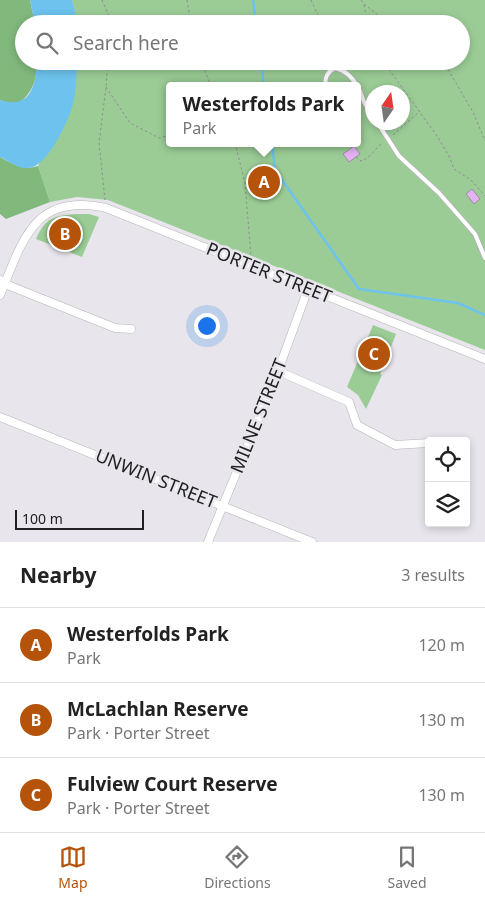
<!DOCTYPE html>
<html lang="en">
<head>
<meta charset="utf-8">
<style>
	:root { --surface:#fff; --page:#f6f6f6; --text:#222; --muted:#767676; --line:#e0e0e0; --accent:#b45309 }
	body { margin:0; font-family:"Noto Sans",sans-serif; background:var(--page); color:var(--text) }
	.controls { position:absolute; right:15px; bottom:15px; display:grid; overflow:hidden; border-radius:5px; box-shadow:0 2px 8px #0003 }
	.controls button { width:45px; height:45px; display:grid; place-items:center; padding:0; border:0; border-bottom:1px solid var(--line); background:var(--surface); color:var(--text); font:25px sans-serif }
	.compass { position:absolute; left:365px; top:85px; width:45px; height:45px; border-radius:50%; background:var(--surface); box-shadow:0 2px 8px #0003; rotate:13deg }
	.scale { position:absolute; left:15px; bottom:12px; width:129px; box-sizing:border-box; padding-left:5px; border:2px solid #202022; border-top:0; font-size:14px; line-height:18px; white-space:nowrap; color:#202022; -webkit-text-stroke:4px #e8e6ec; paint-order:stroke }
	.you { position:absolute; left:206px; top:325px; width:18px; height:18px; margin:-12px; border:4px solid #fff; border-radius:50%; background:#1a73e8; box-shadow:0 0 0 8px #1a73e833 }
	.badge { display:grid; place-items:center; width:32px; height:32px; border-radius:50%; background:var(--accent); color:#fff; font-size:16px; font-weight:700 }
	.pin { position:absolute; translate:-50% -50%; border:2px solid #fff; box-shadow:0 1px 5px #0006 }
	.popup { position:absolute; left:166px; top:82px; width:195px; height:65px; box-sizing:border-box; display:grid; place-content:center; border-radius:5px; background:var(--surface); filter:drop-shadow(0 1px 4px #0005); font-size:16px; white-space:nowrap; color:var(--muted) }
	.popup b { font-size:19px; color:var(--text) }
	.popup::after { content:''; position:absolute; left:50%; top:100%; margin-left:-10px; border:10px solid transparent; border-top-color:var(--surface) }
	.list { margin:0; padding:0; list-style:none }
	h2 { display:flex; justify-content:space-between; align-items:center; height:65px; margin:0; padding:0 20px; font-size:21px }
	h2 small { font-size:16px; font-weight:400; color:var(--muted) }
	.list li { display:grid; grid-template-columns:32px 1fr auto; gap:15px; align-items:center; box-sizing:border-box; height:75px; padding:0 20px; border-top:1px solid var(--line) }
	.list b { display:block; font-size:19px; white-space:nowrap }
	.list p { margin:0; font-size:16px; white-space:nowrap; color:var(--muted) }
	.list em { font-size:16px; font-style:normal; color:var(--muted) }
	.icon { flex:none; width:28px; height:28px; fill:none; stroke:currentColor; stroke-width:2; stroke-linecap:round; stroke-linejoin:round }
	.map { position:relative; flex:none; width:485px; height:542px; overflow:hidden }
	.search { position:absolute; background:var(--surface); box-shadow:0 2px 8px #0003; left:15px; right:15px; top:15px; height:55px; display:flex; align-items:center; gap:12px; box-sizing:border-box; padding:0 18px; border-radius:28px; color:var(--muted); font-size:19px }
	.sheet { height:290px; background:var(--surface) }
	nav { display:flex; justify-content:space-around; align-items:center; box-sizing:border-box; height:70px; border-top:1px solid var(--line); background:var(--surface); font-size:14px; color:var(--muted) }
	nav a { display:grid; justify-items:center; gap:2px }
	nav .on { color:var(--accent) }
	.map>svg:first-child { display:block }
	.green { fill:#9bcc96; fill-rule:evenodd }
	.forest { fill:#81b87c }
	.water { fill:#6dc3ed }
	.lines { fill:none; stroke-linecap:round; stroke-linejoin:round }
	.stream { stroke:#6dc3ed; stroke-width:2.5 }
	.building { fill:#e5b3f3; stroke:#959297 }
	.lane-casing { stroke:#b6b3b9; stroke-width:5.5 }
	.street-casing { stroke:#b6b3b9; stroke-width:9 }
	.path { stroke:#8e8d91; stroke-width:1; stroke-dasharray:2.5 2.5; stroke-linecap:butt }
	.lane { stroke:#fff; stroke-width:4 }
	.street { stroke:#fff; stroke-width:8 }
	.labels { text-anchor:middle; stroke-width:5; stroke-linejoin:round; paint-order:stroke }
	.street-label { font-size:18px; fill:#202022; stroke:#e8e6ec }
</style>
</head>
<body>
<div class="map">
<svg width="485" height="542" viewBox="0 0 485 542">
	<rect width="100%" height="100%" fill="#e8e6ec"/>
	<g class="green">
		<path d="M72 0H485V350L108 200 77 197 50 202 38 166 75 84 77 61H461V24H77ZM170 86H358V143H170ZM372 92H402V122H372Z"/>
		<path d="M77 214H89L99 217 82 257 36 239C45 217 55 216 77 214Z"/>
		<polygon points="373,325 396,334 380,374 382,375 366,409 358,395 347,387"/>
	</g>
	<g class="forest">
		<path d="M0 0H30L35 24H24V61H37C37 80 33 92 18 104H10L0 100Z"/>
		<path d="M0 157C13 164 23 171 38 166L50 202 6 219 0 214Z"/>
	</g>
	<g class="water">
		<polygon points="30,0 72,0 78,24 35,24"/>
		<path d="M37 61H77V66C76 78 76 92 73 104 69 120 47 168 28 168 18 169 9 161 0 157V100C30 110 36 86 37 61Z"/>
	</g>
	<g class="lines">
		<g class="stream">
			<polyline points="253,0 256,24"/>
			<polyline points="261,61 264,86"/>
			<polyline points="272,143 275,170 359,289 458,303 485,315"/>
		</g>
	</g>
	<g class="building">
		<polygon points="354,146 360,154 349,162 343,154"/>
		<polygon points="472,189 480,199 474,204 466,194"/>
	</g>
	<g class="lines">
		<defs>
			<g id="lane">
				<path d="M326 86C324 78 328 71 335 68 345 70 352 77 357 86"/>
				<polyline points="358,86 364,102 372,115"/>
				<polyline points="377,122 399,156 439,193 475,234 485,258"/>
			</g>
			<g id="street">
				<polyline points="0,280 10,286 115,328 131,329"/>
				<path d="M0 295C23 240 34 192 106 208L485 359"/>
				<polyline points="278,371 349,402 357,425 395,445 429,443"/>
				<polyline points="0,417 312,542"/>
				<polyline points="208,542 278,371 308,289"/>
			</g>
		</defs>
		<use href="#lane" class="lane-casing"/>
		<use href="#street" class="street-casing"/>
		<g class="path">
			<polyline points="102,0 110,18 110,24"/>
			<polyline points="187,0 191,24"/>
			<polyline points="311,0 322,24"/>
			<polyline points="361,0 364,4 389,24"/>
			<polyline points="364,5 368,24"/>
			<polyline points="201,61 211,86"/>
			<polyline points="383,61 437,136 449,156 454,169 471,180 485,196"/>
			<polyline points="443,61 473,112 485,141"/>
			<polyline points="106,87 130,123 159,138 170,135"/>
			<polyline points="393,135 420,111"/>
			<polyline points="235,143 245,183 251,256"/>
			<path d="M356 157 361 161C369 159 375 149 382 143"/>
			<polyline points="105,200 99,143 106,87 108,61"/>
		</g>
		<use href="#lane" class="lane"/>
		<use href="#street" class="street"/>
	</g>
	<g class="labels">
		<g class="street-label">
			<text transform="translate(269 273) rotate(22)" y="6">PORTER STREET</text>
			<text transform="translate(259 416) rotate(-68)" y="6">MILNE STREET</text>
			<text transform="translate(156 479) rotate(22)" y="6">UNWIN STREET</text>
		</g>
	</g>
</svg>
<div class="controls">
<button><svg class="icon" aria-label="locate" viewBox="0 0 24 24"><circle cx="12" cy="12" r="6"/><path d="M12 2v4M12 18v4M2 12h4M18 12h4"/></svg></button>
<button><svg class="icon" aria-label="layers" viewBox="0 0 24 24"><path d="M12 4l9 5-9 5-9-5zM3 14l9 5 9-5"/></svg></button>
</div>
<svg class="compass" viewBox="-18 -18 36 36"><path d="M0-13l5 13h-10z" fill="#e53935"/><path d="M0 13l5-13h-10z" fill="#767676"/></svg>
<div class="scale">100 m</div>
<div class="you"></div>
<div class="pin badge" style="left:264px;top:182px">A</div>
<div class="popup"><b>Westerfolds Park</b>Park</div>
<div class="pin badge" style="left:65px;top:234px">B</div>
<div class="pin badge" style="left:374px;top:354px">C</div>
<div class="search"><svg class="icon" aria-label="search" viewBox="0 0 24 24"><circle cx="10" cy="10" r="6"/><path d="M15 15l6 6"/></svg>Search here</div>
</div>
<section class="sheet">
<h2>Nearby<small>3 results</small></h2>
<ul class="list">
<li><span class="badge">A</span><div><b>Westerfolds Park</b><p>Park</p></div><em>120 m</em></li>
<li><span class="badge">B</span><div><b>McLachlan Reserve</b><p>Park · Porter Street</p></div><em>130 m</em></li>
<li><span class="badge">C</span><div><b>Fulview Court Reserve</b><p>Park · Porter Street</p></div><em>130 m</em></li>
</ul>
</section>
<nav>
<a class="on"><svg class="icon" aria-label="map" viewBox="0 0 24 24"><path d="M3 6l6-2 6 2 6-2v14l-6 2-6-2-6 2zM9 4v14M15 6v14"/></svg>Map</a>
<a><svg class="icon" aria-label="directions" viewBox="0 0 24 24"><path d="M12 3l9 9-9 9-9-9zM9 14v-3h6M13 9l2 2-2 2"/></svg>Directions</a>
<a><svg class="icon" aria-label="saved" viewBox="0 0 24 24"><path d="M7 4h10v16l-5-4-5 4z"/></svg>Saved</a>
</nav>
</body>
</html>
